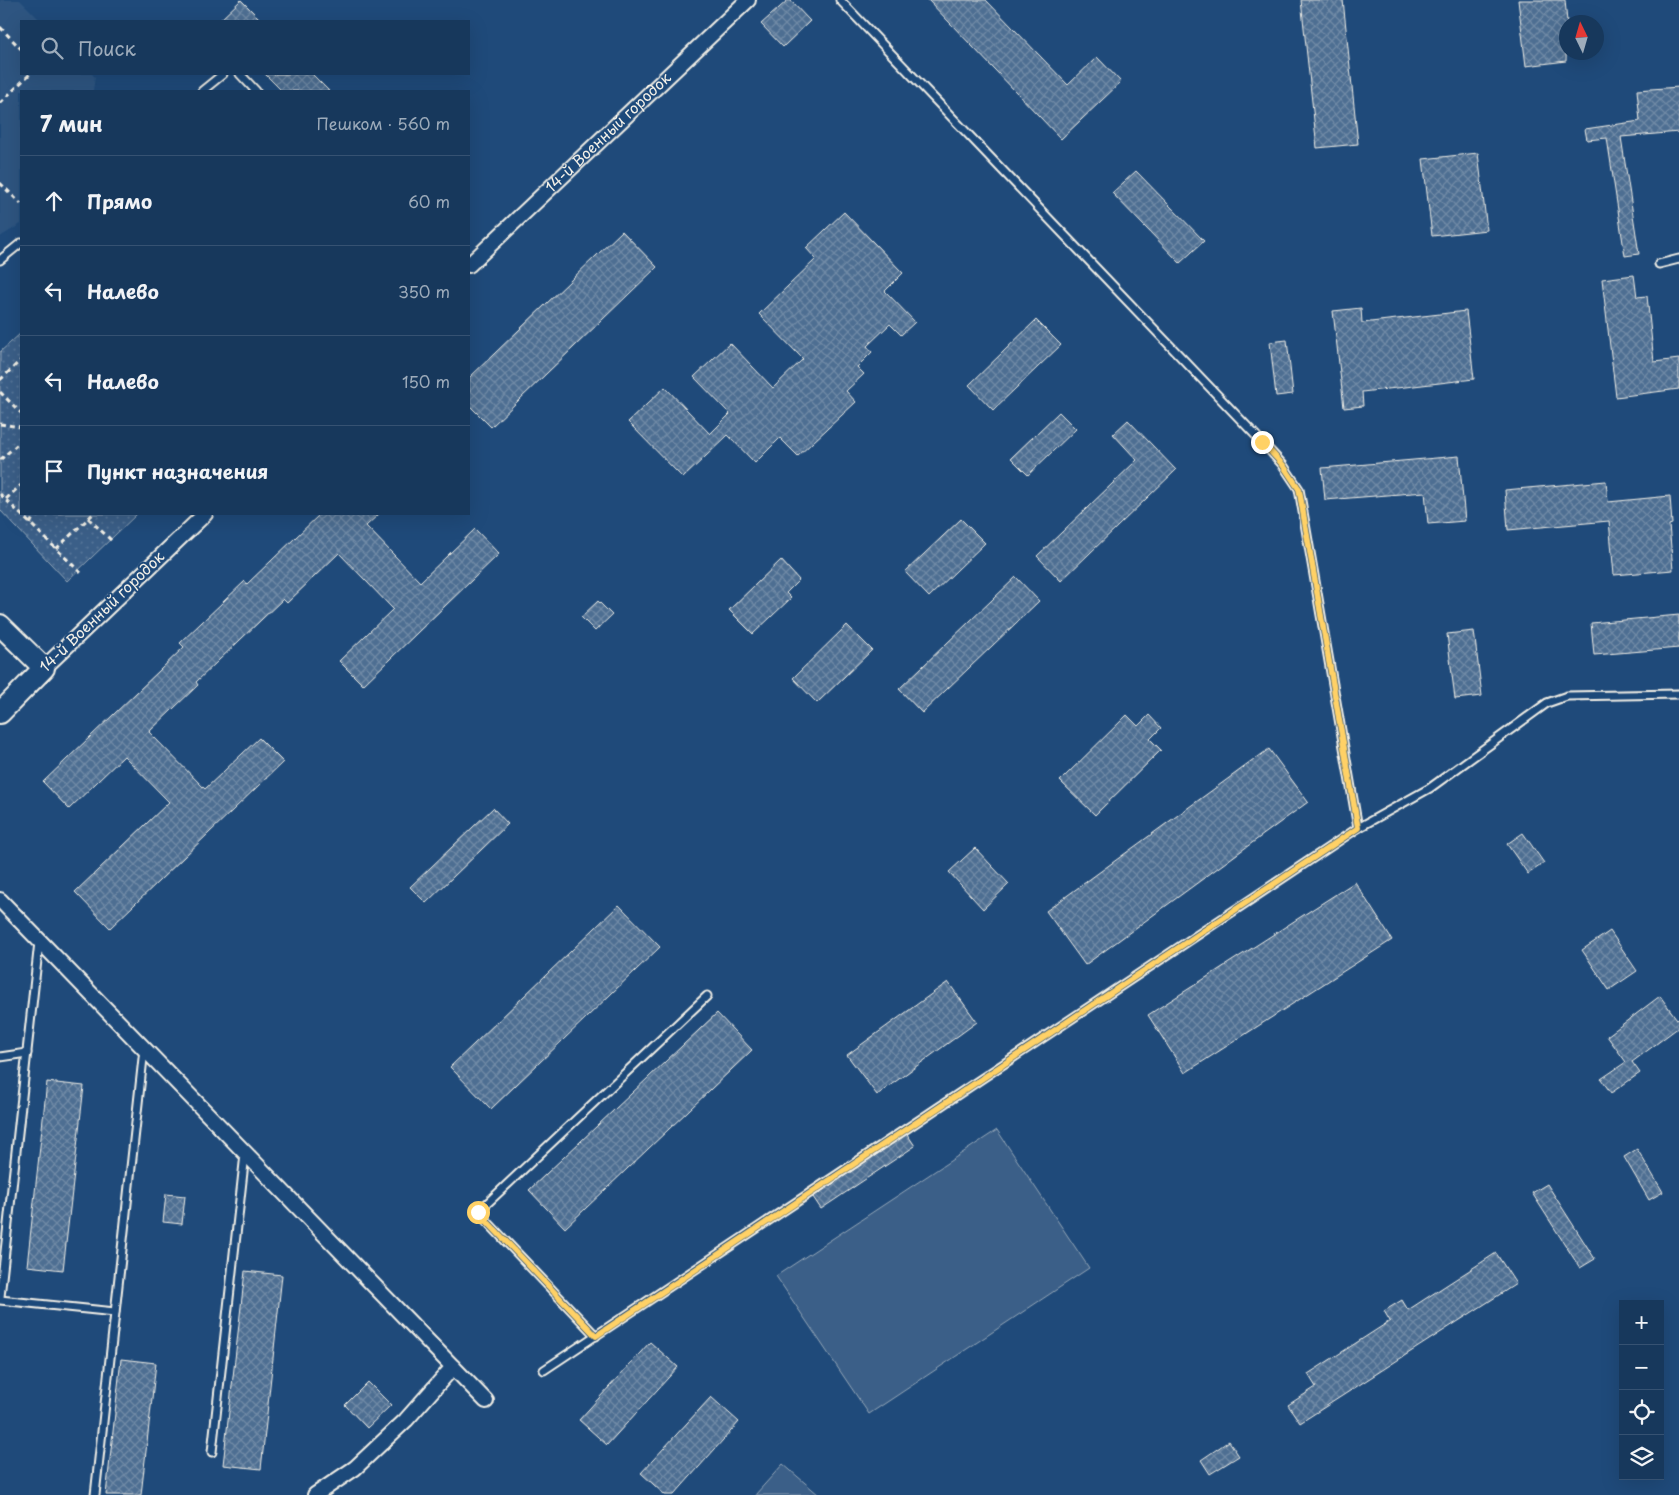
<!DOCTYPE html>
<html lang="ru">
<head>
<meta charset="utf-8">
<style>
	:root { --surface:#17385c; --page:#203f62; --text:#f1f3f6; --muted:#9eacbb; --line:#365272 }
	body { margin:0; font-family:"Playpen Sans",sans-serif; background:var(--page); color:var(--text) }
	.controls { position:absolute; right:15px; bottom:15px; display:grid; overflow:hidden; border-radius:0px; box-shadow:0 5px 20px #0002 }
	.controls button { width:45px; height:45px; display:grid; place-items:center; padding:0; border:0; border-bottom:1px solid var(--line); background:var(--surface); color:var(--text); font:25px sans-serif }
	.compass { position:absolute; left:1559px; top:15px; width:45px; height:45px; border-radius:50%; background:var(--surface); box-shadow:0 5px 20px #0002; rotate:355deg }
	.stop { position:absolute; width:15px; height:15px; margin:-11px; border:4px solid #ffd166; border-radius:50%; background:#fff }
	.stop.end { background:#ffd166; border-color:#fff; box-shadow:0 1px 5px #0008 }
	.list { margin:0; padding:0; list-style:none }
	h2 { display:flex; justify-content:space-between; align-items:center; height:65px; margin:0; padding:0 20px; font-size:21px }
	h2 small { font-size:16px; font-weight:400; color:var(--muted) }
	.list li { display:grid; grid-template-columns:32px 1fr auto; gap:15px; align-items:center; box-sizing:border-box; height:90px; padding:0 20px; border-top:1px solid var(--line) }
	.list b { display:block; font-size:19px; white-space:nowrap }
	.list em { font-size:16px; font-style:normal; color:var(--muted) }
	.icon { flex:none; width:28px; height:28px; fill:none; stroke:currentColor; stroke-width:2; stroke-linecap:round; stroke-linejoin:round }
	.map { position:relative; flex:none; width:1679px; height:1495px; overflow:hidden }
	.search { position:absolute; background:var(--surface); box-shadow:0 5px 20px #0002; left:20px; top:20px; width:450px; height:55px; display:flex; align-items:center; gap:12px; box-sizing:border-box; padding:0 18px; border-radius:0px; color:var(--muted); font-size:19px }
	.panel { position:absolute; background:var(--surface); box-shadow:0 5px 20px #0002; left:20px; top:90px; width:450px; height:425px; border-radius:0px }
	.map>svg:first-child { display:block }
	.built { fill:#2d5581 }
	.grass { fill:#3a5f88; stroke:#97a8b8 }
	.park { fill:url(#park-dots); stroke:#97a8b8 }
	.building { fill:url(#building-cross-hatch); stroke:#f4f1e8 }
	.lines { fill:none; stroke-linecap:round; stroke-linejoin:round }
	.lane-casing { stroke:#f4f1e8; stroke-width:11 }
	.street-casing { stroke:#f4f1e8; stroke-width:18 }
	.secondary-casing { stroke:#f4f1e8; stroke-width:24 }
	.path { stroke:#f4f1e8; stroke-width:3; stroke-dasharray:5 4; stroke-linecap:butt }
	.lane { stroke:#1f4a7a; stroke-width:7 }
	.street { stroke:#1f4a7a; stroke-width:14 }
	.secondary { stroke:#1f4a7a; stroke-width:20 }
	.route { stroke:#ffd166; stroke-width:6 }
	.labels { text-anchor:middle; stroke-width:4; stroke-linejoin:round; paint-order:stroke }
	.street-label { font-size:15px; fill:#f4f1e8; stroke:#1f4a7a }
</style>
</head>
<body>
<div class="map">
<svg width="1679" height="1495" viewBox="0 0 1679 1495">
	<defs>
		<pattern id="park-dots" width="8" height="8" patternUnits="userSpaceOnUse" patternTransform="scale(1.25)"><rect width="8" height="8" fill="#3a5f88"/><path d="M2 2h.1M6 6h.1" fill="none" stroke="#577699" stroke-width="1.8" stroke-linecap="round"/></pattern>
		<pattern id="building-cross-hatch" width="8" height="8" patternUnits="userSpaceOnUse" patternTransform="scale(1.25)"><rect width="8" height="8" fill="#4d6e92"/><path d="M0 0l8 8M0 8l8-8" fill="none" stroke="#708aa6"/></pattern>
	</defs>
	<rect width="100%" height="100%" fill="#1f4a7a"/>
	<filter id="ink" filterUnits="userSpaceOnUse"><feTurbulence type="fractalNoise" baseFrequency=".02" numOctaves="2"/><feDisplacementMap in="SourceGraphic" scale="10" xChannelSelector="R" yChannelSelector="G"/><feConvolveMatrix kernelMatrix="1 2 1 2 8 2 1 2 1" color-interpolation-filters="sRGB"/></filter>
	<g filter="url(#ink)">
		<polygon class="built" points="0,0 20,0 41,21 21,21 21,74 92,74 95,77 93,91 21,91 21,224 0,237"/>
		<g class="grass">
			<polygon points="997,1130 1089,1268 869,1414 776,1276"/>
			<polygon points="783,1464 819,1495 755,1495"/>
		</g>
		<polygon class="park" points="21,333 21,514 137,514 67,581 0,510 0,352"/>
		<g class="building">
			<polygon points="241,0 262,21 219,21"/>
			<polygon points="788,0 790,0 810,21 783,47 761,24"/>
			<polygon points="928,0 986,0 1068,85 1097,57 1121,82 1061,139"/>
			<polygon points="1301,0 1343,0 1358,144 1317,148"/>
			<polygon points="1518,0 1565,0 1567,22 1566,61 1526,66"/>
			<polygon points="265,74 312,74 329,91 282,91"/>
			<polygon points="1679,87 1679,132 1621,137 1639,254 1625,256 1607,138 1587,140 1585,129 1640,121 1637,90"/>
			<polygon points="1478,153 1487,230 1432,236 1423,159"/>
			<polygon points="1136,171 1204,241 1180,263 1112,193"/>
			<polygon points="844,212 903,273 885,291 915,322 901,335 890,324 867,346 872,352 857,367 864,374 846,391 856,402 798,456 780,438 755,463 728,435 683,478 628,422 665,387 710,434 730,414 694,377 730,343 773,388 803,359 759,314 816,259 806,248"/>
			<polygon points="622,231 657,267 491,427 469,405 469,378"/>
			<polygon points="1634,275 1637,297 1647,296 1654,362 1679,359 1679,389 1616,397 1602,279"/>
			<polygon points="1361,308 1362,323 1466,311 1474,379 1362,392 1363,406 1344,408 1333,311"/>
			<polygon points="1036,320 1061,345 993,410 969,385"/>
			<polygon points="1287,340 1293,394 1276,396 1270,342"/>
			<polygon points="1059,412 1076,429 1028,475 1011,458"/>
			<polygon points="1128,420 1176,470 1061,581 1037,556 1137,460 1113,434"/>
			<polygon points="1459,456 1465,521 1428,524 1425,492 1325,500 1322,468"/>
			<polygon points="1606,481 1608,502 1670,496 1672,524 1669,525 1673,570 1614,575 1609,521 1508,530 1505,490"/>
			<polygon points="320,514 379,514 366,526 420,582 475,529 499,554 363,685 339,661 393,609 339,553 287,603 283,599 196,682 198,685 149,732 205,789 259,738 283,762 110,928 75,892 169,802 124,756 69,809 43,782 184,647 180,643 245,581 247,584"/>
			<polygon points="961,519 985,543 929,597 905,572"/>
			<polygon points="781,560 799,580 786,593 791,598 753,634 729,610"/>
			<polygon points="1016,577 1039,601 922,713 899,689"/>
			<polygon points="598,601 612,615 595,631 581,617"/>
			<polygon points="1679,615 1679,648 1594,655 1591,623"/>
			<polygon points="847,625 872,650 817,703 793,678"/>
			<polygon points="1474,631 1482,696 1455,699 1447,634"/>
			<polygon points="1127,715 1138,726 1149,715 1161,728 1150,739 1161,750 1095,815 1060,781"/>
			<polygon points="1269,749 1308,802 1085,965 1046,911"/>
			<polygon points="493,808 508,824 426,903 410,887"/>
			<polygon points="1523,833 1544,863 1528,874 1507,844"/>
			<polygon points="975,848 1009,884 983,909 949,872"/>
			<polygon points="1355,882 1392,940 1185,1073 1148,1015"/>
			<polygon points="619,905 660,947 491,1109 450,1067"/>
			<polygon points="1610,931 1637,971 1609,990 1582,950"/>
			<polygon points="948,982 977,1022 877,1095 847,1055"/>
			<polygon points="1660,996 1679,1022 1679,1027 1632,1062 1640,1073 1611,1093 1601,1079 1626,1062 1607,1036"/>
			<polygon points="717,1013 752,1050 565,1228 529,1190"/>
			<polygon points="47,1082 84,1086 63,1270 27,1266"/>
			<polygon points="907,1134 915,1146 821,1209 813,1197"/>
			<polygon points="1637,1149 1663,1192 1649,1200 1624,1157"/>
			<polygon points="1547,1184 1595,1259 1580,1268 1532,1193"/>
			<polygon points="166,1194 185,1196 182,1224 163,1222"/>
			<polygon points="1496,1253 1516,1284 1300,1423 1288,1405 1316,1387 1308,1374 1390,1321 1384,1311 1402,1300 1408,1310"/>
			<polygon points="245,1271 282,1275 261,1469 223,1465"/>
			<polygon points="650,1342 678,1367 607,1445 579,1420"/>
			<polygon points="121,1359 156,1363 141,1495 106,1495"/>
			<polygon points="368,1382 391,1405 367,1428 345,1405"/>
			<polygon points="711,1397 739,1422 674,1495 665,1495 641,1473"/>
			<polygon points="1229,1441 1239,1456 1210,1474 1201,1460"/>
		</g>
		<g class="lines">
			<defs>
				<g id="lane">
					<polyline points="840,0 1262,442 1283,465 1299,489 1358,828"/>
					<polyline points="240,74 256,91"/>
					<polyline points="202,91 223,74"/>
					<polyline points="0,260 21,243"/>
					<polyline points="1659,264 1679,259"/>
					<polyline points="0,1057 27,1053"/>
					<polyline points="0,1297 39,942"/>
					<polyline points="0,1300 115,1312"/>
					<polyline points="596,1336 478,1212 707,996"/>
					<polyline points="544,1370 1358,828 1430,788 1547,703 1567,696 1679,694"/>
					<polyline points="212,1452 245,1154"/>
					<polyline points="95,1495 144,1049"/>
				</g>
				<g id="street">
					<path id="s1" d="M469 265 748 0"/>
					<polyline points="44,668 205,514"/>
					<polyline points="0,900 486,1401"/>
					<polyline points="315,1495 355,1468 406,1420 453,1367"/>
				</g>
				<polyline id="secondary" points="0,625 44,668 0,713"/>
			</defs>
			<use href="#lane" class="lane-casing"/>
			<use href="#street" class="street-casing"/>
			<use href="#secondary" class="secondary-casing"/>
			<g class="path">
				<polyline points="0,27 21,49"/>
				<polyline points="0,103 30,74"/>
				<polyline points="0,183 21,204"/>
				<polyline points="0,380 21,360"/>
				<polyline points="0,392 21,413"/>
				<polyline points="0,424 21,427"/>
				<polyline points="0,460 21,441"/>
				<polyline points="0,494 81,573"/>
				<polyline points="6,499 21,485"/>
				<polyline points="88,518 113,542"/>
				<polyline points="30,524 35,514"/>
				<polyline points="56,549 93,514"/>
			</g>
			<use href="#lane" class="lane"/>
			<use href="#street" class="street"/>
			<use href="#secondary" class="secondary"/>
		</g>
	</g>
	<g class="lines" filter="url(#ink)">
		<polyline class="route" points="478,1212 596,1336 1358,828 1299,489 1283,465 1262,442"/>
	</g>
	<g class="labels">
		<g class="street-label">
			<text dy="5" stroke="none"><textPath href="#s1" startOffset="192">14-й Военный городок</textPath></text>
			<text transform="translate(102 612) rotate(-44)" y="5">14-й Военный городок</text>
		</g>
	</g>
</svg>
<div class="controls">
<button>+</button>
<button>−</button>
<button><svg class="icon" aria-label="locate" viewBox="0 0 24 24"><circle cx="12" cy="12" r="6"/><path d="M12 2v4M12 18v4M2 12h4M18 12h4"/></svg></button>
<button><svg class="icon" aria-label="layers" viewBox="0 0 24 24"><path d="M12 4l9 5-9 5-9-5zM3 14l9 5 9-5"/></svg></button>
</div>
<svg class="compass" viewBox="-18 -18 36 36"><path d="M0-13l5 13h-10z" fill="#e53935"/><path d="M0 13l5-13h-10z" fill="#9eacbb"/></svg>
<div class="stop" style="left:478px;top:1212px"></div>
<div class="stop end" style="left:1262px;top:442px"></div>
<div class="search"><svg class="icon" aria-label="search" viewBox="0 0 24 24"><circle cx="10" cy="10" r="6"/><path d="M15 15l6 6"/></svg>Поиск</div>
<section class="panel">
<h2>7 мин<small>Пешком · 560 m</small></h2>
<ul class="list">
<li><svg class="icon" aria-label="ahead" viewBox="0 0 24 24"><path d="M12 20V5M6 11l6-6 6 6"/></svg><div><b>Прямо</b></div><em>60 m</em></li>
<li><svg class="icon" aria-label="left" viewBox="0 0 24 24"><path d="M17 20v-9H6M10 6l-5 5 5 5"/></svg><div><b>Налево</b></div><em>350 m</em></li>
<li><svg class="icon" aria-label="left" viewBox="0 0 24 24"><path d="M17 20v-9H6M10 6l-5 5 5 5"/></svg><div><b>Налево</b></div><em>150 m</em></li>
<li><svg class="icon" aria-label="arrive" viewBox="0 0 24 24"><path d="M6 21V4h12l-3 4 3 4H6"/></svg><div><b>Пункт назначения</b></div></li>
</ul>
</section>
</div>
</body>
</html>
